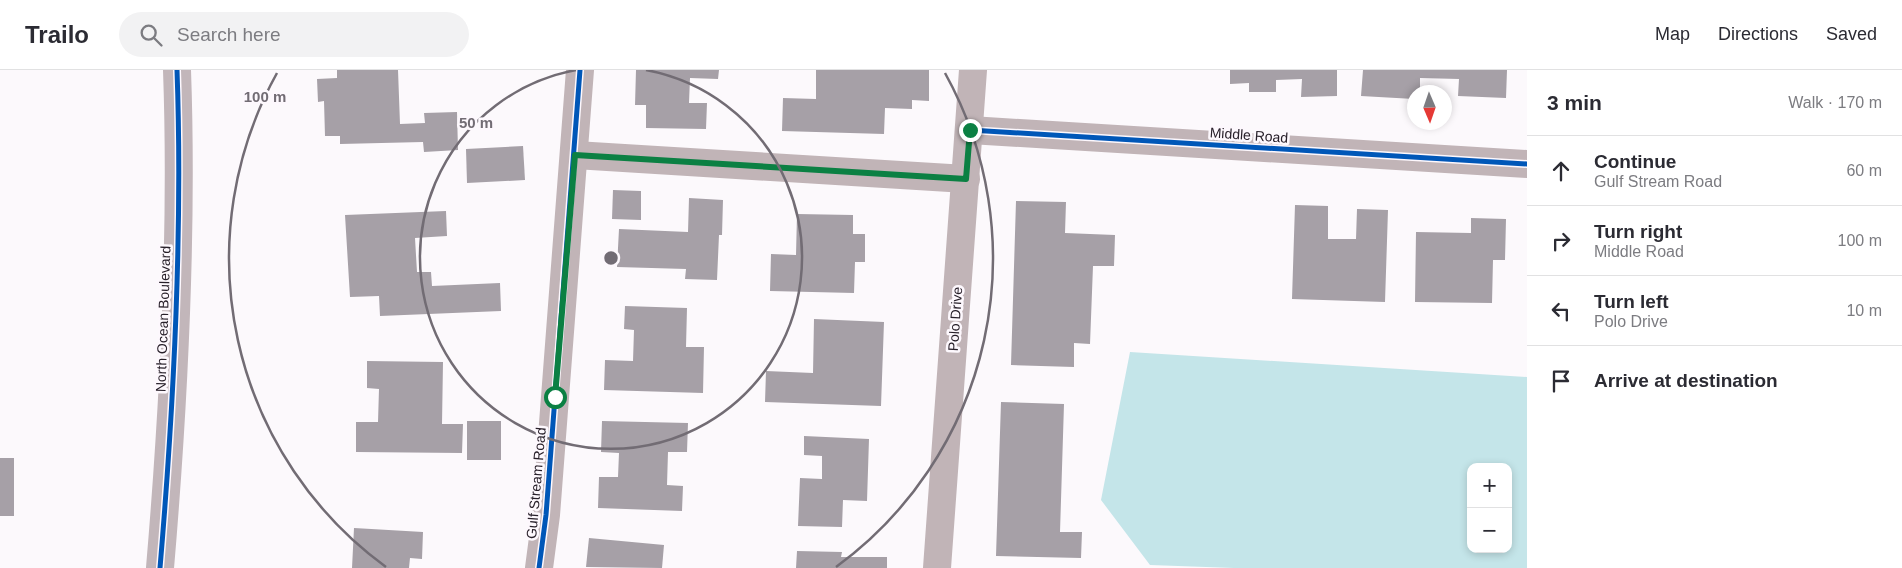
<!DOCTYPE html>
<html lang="en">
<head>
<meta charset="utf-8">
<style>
	:root { --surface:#fff; --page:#f2f2f3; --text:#2b2b33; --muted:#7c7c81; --line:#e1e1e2 }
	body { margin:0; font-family:Arial,sans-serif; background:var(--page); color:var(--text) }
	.controls { position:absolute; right:15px; bottom:15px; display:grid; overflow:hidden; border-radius:10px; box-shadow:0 2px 8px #0003 }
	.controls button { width:45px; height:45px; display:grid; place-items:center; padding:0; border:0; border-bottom:1px solid var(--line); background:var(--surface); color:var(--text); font:25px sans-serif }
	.compass { position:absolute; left:1407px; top:15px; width:45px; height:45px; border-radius:50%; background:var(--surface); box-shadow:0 2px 8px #0003; rotate:178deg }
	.stop { position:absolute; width:15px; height:15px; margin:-11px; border:4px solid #0b8043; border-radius:50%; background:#fff }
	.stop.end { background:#0b8043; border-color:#fff; box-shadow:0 1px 5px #0008 }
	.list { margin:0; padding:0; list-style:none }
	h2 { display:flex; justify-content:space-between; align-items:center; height:65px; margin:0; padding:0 20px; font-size:21px }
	h2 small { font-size:16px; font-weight:400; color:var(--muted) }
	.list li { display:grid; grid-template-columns:32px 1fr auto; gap:15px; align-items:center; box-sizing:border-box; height:70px; padding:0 20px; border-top:1px solid var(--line) }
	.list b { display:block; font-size:19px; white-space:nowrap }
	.list p { margin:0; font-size:16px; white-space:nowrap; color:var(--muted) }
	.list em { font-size:16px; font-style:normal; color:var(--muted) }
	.icon { flex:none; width:28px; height:28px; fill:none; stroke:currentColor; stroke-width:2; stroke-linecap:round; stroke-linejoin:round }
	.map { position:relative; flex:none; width:1527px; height:498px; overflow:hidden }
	header { display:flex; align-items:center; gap:30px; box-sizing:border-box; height:70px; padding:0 25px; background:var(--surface); border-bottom:1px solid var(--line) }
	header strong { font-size:24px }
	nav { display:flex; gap:28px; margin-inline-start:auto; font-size:18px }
	.search { width:350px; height:45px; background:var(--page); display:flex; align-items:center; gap:12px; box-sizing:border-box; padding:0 18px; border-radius:28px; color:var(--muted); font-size:19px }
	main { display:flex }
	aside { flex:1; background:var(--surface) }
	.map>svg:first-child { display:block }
	.water { fill:#c4e5e9; fill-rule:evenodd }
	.building { fill:#a6a0a7 }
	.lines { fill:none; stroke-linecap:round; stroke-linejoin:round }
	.minor { stroke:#c1b4b7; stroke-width:28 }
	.major { stroke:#c2b6ba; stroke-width:28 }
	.cycleway-casing { stroke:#fdf8fd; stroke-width:8 }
	.cycleway { stroke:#0057b8; stroke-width:5 }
	.route { stroke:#0b8043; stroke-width:6 }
	.ring { fill:none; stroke:#726c74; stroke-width:2.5 }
	.labels { text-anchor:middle; stroke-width:5; stroke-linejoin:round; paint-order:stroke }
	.street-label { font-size:14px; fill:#28202a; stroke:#fdf8fd }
	.centre { fill:#726c74; stroke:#fdf8fd; stroke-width:2.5 }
	.ring-label { font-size:15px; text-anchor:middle; font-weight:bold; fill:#726c74; stroke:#fdf8fd; stroke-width:5; stroke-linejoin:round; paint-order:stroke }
</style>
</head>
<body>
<header>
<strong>Trailo</strong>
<div class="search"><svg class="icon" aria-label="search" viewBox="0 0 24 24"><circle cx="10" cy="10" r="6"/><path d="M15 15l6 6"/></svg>Search here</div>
<nav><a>Map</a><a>Directions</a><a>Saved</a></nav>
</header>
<main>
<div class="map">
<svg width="1527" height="498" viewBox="0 0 1527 498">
	<rect width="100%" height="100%" fill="#fcf9fc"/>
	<path class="water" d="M1130 282 1527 307V498H1234L1150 495 1101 430ZM1471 397H1508V479H1471Z"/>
	<g class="building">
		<polygon points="337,0 398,0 400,54 425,53 424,43 457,42 458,80 424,82 423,72 340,74 340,66 325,66 324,31 318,32 317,9 337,8"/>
		<polygon points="636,0 719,0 718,9 690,8 689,33 707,33 706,59 646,58 646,35 635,35"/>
		<polygon points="816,0 929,0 929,31 912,30 912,39 885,38 884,64 782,61 783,28 816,29"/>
		<polygon points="1230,0 1337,0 1337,26 1301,27 1302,9 1276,10 1276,22 1249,22 1249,13 1230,14"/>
		<polygon points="1363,0 1507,0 1506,28 1458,26 1459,9 1420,8 1420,22 1414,22 1414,29 1361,26"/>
		<polygon points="523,76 525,110 467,113 466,79"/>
		<polygon points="613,120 641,121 641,150 612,149"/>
		<polygon points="689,128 723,130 722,165 719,165 717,210 685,209 686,199 617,197 619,159 688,162"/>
		<polygon points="1016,131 1066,132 1065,163 1115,165 1114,196 1093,196 1090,274 1074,273 1074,297 1011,295"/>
		<polygon points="1295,135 1328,136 1328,169 1356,169 1357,139 1388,140 1385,232 1292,229"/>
		<polygon points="446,141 447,166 415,168 417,202 431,202 432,216 500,213 501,241 380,246 379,226 350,227 345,145"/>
		<polygon points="797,144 853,145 853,164 865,164 865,192 855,192 854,223 770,221 771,184 796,185"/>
		<polygon points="1471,148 1506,149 1505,190 1493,190 1492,233 1415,232 1416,162 1471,163"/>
		<polygon points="625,236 687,238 686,277 704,277 703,323 604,320 605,290 633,291 634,260 624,259"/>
		<polygon points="814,249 884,252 881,336 765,332 766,301 813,303"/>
		<polygon points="367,291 443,292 442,354 463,354 462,383 356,382 356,352 378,352 379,319 367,318"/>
		<polygon points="1001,332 1064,334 1060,462 1082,462 1081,488 996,486"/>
		<rect x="467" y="351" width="34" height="39"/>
		<polygon points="602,351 688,353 687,382 668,382 667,415 683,416 682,441 598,438 599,407 618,407 619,383 601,382"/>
		<polygon points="804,366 869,369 867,431 843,430 842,457 798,456 800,408 822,409 822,386 804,385"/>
		<rect x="0" y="388" width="14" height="58"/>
		<polygon points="354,458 423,462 422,489 410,488 409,498 352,498"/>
		<polygon points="589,468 664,475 662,498 586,497"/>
		<polygon points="797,481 842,482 841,487 887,487 887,498 796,498"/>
	</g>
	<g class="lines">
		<g class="minor">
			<polyline points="970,60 1527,94"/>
			<polyline points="575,85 966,109"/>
			<polyline points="539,498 546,445 580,0"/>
			<polyline points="937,498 973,0"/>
		</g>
		<path class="major" d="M160 498C174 333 183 166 177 0"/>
		<defs>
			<g id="cycleway">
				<polyline points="970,60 1527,94"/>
				<path d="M160 498C174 333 183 166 177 0"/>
				<polyline points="539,498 546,445 580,0"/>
			</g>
		</defs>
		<use href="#cycleway" class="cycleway-casing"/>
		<use href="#cycleway" class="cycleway"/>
	</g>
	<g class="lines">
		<polyline class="route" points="555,327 575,85 966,109 970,60"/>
	</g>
	<g class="ring">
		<path d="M646 0A191 191 0 1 1 576 0"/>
		<path d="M386 497A382 382 0 0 1 277 3M945 3A382 382 0 0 1 836 497"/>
	</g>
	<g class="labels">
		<g class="street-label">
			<text transform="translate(1249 65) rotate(4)" y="5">Middle Road</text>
			<text transform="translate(163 249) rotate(-88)" y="5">North Ocean Boulevard</text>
			<text transform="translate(955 249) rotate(-86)" y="5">Polo Drive</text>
			<text transform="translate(536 413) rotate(-85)" y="5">Gulf Stream Road</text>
		</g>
	</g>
	<circle cx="611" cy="188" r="8" class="centre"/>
	<g class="ring-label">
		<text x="265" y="32">100 m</text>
		<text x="476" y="58">50 m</text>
	</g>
</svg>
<div class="controls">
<button>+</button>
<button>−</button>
</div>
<svg class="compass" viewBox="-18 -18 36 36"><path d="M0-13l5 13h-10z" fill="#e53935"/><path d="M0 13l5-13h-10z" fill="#7c7c81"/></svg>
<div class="stop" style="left:555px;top:327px"></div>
<div class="stop end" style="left:970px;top:60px"></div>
</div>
<aside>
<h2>3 min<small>Walk · 170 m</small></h2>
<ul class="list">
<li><svg class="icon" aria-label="ahead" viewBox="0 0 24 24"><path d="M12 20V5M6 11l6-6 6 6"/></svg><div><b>Continue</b><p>Gulf Stream Road</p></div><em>60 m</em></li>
<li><svg class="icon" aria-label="right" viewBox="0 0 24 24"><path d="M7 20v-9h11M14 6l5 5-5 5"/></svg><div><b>Turn right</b><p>Middle Road</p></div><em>100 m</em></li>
<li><svg class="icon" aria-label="left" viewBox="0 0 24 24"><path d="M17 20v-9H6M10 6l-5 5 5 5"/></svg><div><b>Turn left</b><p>Polo Drive</p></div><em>10 m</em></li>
<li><svg class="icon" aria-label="arrive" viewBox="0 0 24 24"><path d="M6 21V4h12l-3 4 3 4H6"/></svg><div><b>Arrive at destination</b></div></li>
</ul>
</aside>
</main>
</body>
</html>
